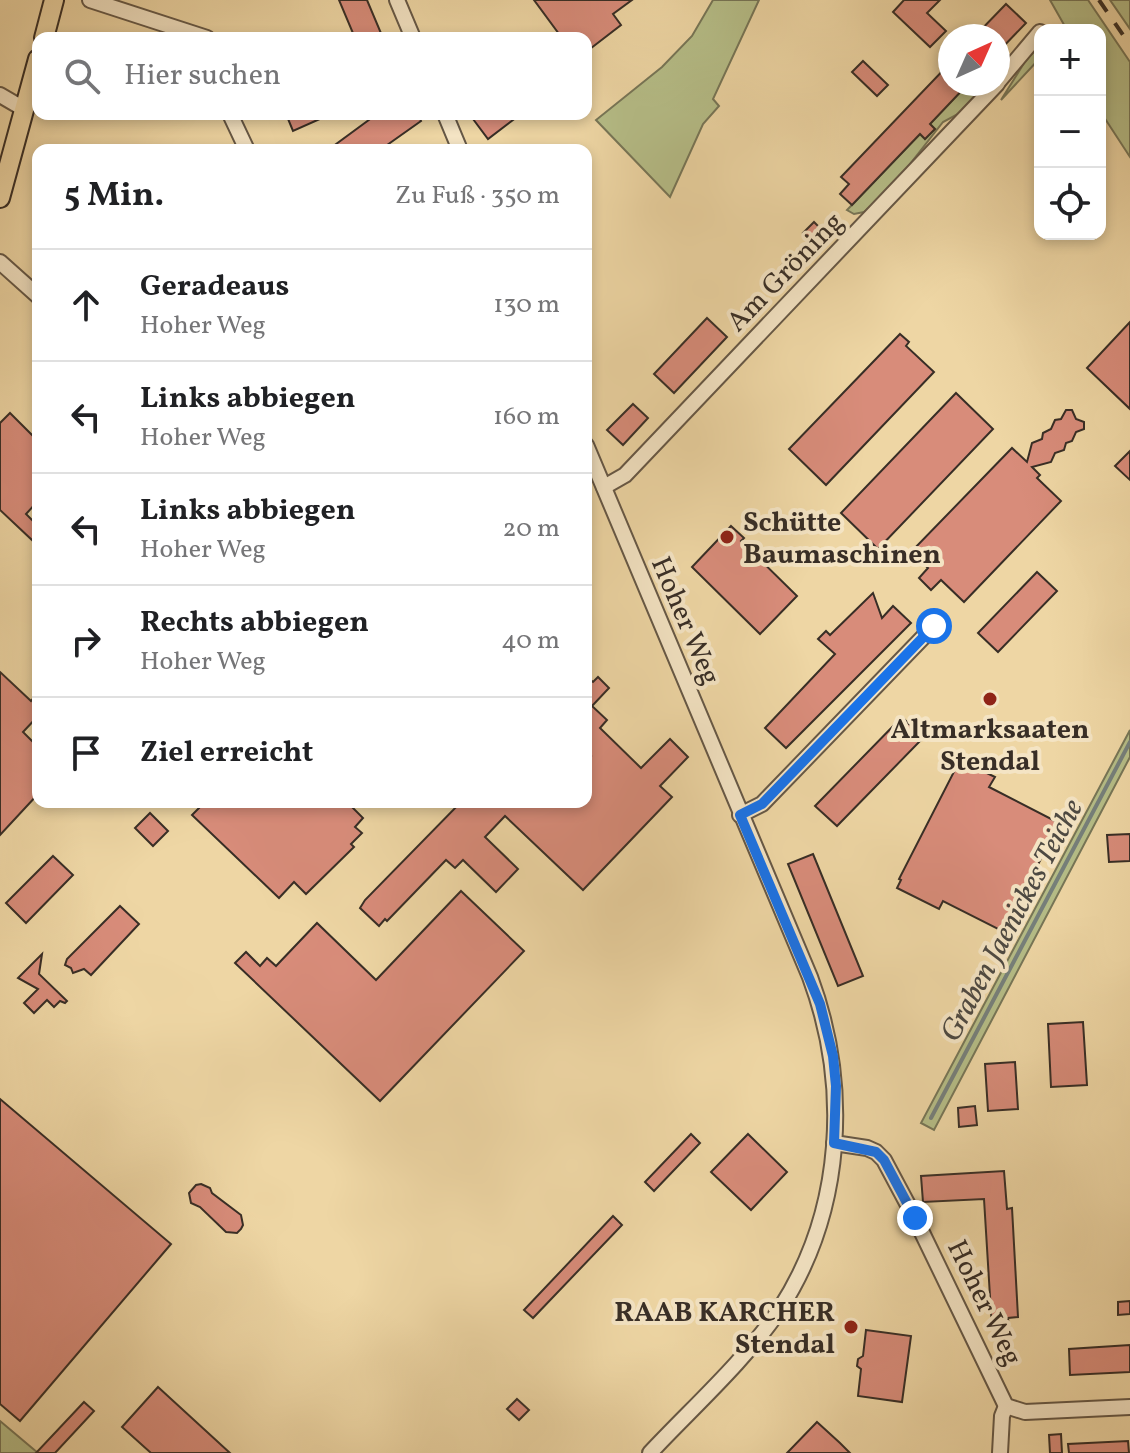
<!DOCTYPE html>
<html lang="de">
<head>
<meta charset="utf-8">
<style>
	:root { --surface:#fff; --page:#f6f6f6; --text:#202124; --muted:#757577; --line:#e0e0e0 }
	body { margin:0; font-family:Vollkorn,serif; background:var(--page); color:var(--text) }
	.controls { position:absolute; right:24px; top:24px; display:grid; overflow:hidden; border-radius:16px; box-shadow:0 4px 12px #0003 }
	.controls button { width:72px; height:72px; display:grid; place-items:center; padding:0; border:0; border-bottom:2px solid var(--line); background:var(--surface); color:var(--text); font:40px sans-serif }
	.compass { position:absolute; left:938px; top:24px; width:72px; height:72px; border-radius:50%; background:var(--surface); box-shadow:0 4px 12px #0003; rotate:45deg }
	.stop { position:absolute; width:24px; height:24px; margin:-18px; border:6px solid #1a73e8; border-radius:50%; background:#fff }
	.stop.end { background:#1a73e8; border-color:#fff; box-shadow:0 2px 8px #0008 }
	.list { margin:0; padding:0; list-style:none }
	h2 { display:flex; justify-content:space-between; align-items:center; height:104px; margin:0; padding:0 32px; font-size:34px }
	h2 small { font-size:26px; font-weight:400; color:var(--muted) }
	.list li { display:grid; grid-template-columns:52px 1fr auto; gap:24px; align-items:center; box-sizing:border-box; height:112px; padding:0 32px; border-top:2px solid var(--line) }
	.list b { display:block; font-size:30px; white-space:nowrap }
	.list p { margin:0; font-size:26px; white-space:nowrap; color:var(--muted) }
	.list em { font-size:26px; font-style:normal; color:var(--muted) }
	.icon { flex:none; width:44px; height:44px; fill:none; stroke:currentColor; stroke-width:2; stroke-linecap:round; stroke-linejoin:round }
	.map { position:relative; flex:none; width:1130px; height:1453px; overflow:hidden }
	.search { position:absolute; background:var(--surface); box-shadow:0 4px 12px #0003; left:32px; top:32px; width:560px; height:88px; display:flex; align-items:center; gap:20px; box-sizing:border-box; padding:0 28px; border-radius:16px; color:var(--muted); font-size:30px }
	.panel { position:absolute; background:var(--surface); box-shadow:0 4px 12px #0003; left:32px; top:144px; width:560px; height:664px; border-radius:16px }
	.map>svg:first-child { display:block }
	.green { fill:#b6be88; stroke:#777657; stroke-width:2 }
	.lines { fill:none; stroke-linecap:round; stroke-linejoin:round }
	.stream { stroke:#76807b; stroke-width:4 }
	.building { fill:#d88c7a; stroke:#382e26; stroke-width:2 }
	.minor-casing { stroke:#665846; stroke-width:18 }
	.major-casing { stroke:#382e26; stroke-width:22 }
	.minor { stroke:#f4e4c4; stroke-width:14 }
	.major { stroke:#eed6a4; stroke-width:18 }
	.rail { stroke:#382e26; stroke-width:4; stroke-dasharray:14 14; stroke-linecap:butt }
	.route { stroke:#1a73e8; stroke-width:10 }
	.poi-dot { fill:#8f2418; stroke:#f4e4c4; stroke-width:3 }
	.labels { text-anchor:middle; stroke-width:8; stroke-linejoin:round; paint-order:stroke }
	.street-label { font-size:28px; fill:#382e26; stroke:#f4e4c4 }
	.poi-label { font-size:28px; font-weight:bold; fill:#382e26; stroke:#f4e4c4; text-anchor:start }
	.water-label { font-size:30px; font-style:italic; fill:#4d4942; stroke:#f4e4c4 }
</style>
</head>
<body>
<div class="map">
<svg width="1130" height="1453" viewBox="0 0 1130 1453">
	<rect width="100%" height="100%" fill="#eed6a4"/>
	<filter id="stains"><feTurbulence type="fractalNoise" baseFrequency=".0025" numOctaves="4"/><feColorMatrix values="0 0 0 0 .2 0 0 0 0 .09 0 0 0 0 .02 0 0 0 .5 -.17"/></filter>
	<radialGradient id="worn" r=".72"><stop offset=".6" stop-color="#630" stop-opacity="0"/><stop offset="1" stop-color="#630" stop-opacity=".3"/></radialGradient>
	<g class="green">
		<polygon points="713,0 759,0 713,99 719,106 703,124 670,197 596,120 662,67 692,36"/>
		<polygon points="1050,0 1088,0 1130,62 1130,157 1100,111 1100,30 1067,30"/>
		<polygon points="1110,0 1130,0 1130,29"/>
		<polygon points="1040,45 1040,58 1001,100 1026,60"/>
		<polygon points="968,84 987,84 958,114 943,122 888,192 864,212 854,214 847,210 920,134 925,139 935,129 930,124"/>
		<polygon points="1130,730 1130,757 934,1130 921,1123"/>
		<polygon points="0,1421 38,1453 0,1453"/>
	</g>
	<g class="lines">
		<polyline class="stream" points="931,1118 1130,742"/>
	</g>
	<g class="building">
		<polygon points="339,0 367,0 383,38 355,38"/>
		<polygon points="534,0 632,0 613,14 621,25 586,52 586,38 562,38"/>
		<polygon points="904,0 940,0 927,13 946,31 930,47 893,12"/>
		<polygon points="1006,4 1026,23 998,52 998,36 975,36"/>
		<polygon points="863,61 888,85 877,96 852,72"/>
		<polygon points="950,63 950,84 968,84 930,124 935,129 925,139 920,134 852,205 840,194 849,184 841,177"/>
		<polygon points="286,114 331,114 293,131"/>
		<polygon points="377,114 417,114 421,121 380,150 328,150"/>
		<polygon points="479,114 521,114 488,139 473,119"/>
		<polygon points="814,222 823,231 813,242 803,233"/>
		<polygon points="793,254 803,263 792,274 782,265"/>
		<polygon points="707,318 727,337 674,393 654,374"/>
		<polygon points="1130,322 1130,409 1087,368"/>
		<polygon points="900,334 909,342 906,346 934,372 826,485 789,449"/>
		<polygon points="956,393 993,429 878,549 841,513"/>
		<polygon points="633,404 648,418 623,445 607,430"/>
		<polygon points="1066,410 1072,410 1076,419 1084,422 1084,429 1076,432 1072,441 1066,443 1064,450 1055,453 1051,462 1032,467 1040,475 1037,478 1061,501 964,602 941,580 931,590 919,578 928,568 911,552 1012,448 1027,462 1032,443 1042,439 1043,433 1051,429 1055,420 1061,419"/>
		<polygon points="10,413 38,441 38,501 26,514 38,526 38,534 32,540 0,510 0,423"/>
		<polygon points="1130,451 1130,480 1115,466"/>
		<polygon points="731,526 744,538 741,541 797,596 760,634 692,567"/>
		<polygon points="1037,572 1057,591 998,652 978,633"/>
		<polygon points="873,593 882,618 893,606 911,623 786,748 765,728 835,654 818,639 826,631 830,635"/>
		<polygon points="0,672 31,701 38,693 38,716 23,732 38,747 38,794 0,835"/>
		<polygon points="586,676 593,682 598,677 609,688 592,706 607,720 600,728 641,768 670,739 688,757 660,786 672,797 583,890 505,816 485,837 518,869 496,892 463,860 455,868 446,860 387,921 385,919 379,926 360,908 365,900 461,802 586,802 586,761 591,756 586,751"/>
		<polygon points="902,717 923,738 837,826 815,806"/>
		<polygon points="960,760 995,777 989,787 1059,823 1004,932 943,901 939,909 897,888 901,880 899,879"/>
		<polygon points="205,802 347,802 363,818 355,827 362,833 351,844 354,847 306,894 294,882 279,898 192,815"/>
		<polygon points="150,813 168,831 153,846 135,828"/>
		<polygon points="1130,834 1130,861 1109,862 1107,835"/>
		<polygon points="813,854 863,976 838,986 788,864"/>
		<polygon points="53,856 73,875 26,923 6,903"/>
		<polygon points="461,891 524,951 380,1101 235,963 246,952 260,966 267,958 276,966 317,923 376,980"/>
		<polygon points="120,906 139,924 91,975 84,969 73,973 71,968 65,965 67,959"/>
		<polygon points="42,954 39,974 67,1001 65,1003 60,1001 54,1007 47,1000 34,1013 24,1003 38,989 18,978"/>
		<polygon points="1083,1022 1087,1085 1051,1087 1048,1024"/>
		<polygon points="1015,1062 1018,1109 988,1111 985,1064"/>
		<polygon points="0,1099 171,1244 20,1421 0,1404"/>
		<polygon points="975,1106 977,1125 959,1127 958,1108"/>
		<polygon points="691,1134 700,1143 654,1191 645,1182"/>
		<polygon points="748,1134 787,1172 751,1210 711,1172"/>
		<polygon points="1004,1171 1007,1209 1012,1208 1018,1317 1008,1318 1009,1328 992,1329 984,1199 923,1202 921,1176"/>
		<polygon points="201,1184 210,1188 212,1193 241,1215 243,1225 241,1229 237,1233 226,1232 200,1207 191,1203 189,1193 196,1185"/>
		<polygon points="613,1216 622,1225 533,1318 524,1310"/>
		<polygon points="1130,1301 1130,1314 1118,1315 1118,1302"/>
		<polygon points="866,1330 911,1336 902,1402 858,1396 861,1369 857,1366 858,1359 863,1356"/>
		<polygon points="1130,1345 1130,1372 1070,1375 1069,1349"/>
		<polygon points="158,1387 230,1453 151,1453 122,1427"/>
		<polygon points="517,1399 529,1410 519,1420 507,1409"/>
		<polygon points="84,1402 94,1411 55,1453 36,1453"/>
		<polygon points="817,1422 840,1443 850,1453 787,1453"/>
		<polygon points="1061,1434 1062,1453 1050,1453 1049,1435"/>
		<polygon points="1128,1441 1129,1453 1069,1453 1068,1444"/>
	</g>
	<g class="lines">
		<defs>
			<g id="minor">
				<polyline points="90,0 207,38"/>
				<polyline points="397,0 413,38"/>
				<polyline points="998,82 1040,32"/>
				<polyline points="0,95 24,109"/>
				<polyline points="230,114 247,150"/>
				<polyline points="445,114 460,150"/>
				<polyline points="0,262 38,296"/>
				<path d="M586 445 810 977C850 1085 844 1210 780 1309 744 1362 693 1407 650 1453"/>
				<polyline points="604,487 625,475 997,84"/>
				<polyline points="740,815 762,804 934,626"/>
				<polyline points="834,1143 867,1148 876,1152 884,1160 915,1218 1006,1406 1025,1412 1130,1407"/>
				<polyline points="1000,1453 1002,1416 1006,1406"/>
			</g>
			<g id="major">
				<polyline points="44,38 54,0"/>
				<polyline points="0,198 38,59"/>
			</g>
		</defs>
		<use href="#minor" class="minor-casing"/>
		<use href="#major" class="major-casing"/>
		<use href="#minor" class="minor"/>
		<use href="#major" class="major"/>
		<polyline class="rail" points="1099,0 1130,45"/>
	</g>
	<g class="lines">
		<polyline class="route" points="915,1218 884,1160 876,1152 834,1143 836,1086 833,1056 820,1004 740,815 762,804 934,626"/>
	</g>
	<g class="poi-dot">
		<circle cx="727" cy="537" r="8"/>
		<circle cx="990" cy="699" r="8"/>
		<circle cx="851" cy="1327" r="8"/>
	</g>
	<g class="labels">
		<g class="street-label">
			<text transform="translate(784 271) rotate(-46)" y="10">Am Gröning</text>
			<text transform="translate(687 620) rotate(67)" y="10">Hoher Weg</text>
			<text transform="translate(986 1302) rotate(64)" y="10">Hoher Weg</text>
		</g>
		<g class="poi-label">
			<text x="743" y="531">Schütte<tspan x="743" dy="32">Baumaschinen</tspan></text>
			<text x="990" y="738" text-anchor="middle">Altmarksaaten<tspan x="990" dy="32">Stendal</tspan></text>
			<text x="835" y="1321" text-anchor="end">RAAB KARCHER<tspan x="835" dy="32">Stendal</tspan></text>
		</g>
		<g class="water-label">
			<text transform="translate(1011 920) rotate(-62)" y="10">Graben Jaenickes Teiche</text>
		</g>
	</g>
	<rect width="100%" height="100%" filter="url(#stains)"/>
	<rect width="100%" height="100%" fill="url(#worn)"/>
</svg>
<div class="controls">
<button>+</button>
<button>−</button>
<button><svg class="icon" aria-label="locate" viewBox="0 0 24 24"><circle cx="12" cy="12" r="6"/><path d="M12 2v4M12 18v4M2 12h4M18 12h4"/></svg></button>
</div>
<svg class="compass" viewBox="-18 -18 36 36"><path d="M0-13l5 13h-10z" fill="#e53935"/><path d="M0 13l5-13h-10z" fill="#757577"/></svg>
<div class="stop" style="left:934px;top:626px"></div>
<div class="stop end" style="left:915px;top:1218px"></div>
<div class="search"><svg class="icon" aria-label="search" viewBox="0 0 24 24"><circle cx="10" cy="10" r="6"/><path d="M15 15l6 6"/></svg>Hier suchen</div>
<section class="panel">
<h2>5 Min.<small>Zu Fuß · 350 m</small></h2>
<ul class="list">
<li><svg class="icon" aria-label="ahead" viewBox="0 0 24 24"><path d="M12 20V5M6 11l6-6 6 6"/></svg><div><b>Geradeaus</b><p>Hoher Weg</p></div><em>130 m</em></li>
<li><svg class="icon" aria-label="left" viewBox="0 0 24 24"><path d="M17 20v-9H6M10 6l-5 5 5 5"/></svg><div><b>Links abbiegen</b><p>Hoher Weg</p></div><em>160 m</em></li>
<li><svg class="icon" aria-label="left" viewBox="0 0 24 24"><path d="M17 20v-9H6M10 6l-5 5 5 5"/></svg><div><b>Links abbiegen</b><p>Hoher Weg</p></div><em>20 m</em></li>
<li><svg class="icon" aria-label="right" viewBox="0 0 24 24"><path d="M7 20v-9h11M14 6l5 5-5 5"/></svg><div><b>Rechts abbiegen</b><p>Hoher Weg</p></div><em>40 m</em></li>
<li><svg class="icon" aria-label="arrive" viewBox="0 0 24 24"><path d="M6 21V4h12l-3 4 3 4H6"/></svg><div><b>Ziel erreicht</b></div></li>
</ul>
</section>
</div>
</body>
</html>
